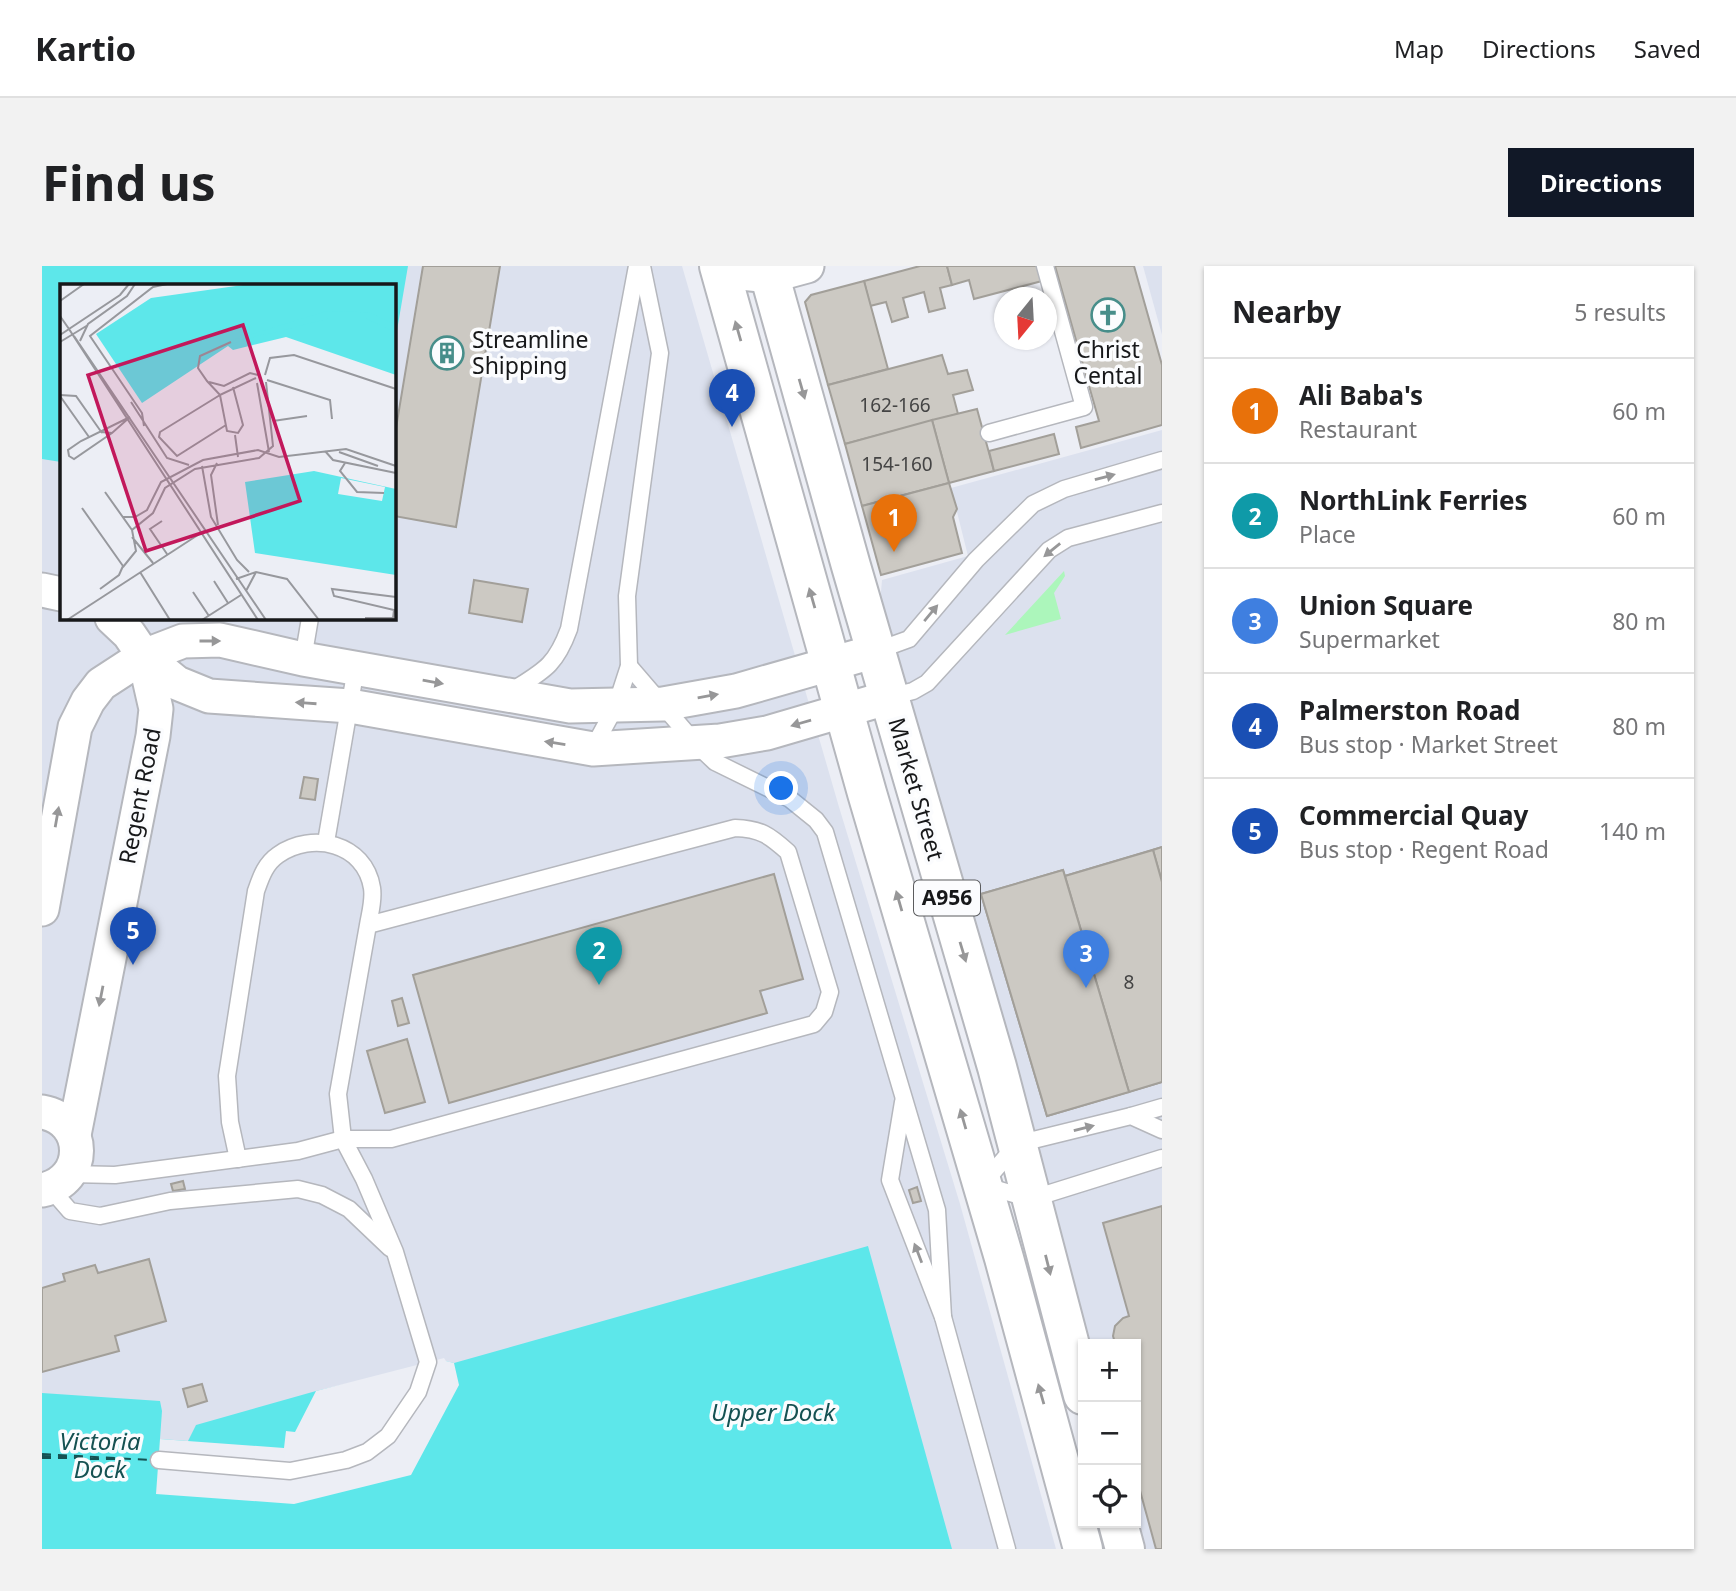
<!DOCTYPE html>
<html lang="en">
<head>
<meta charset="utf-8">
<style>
	:root { --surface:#fff; --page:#f2f2f2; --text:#202124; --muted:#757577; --line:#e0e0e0; --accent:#111827 }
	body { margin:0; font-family:"Noto Sans",sans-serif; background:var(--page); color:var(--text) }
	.controls { position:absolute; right:21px; bottom:21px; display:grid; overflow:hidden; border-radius:0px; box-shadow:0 2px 5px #0004 }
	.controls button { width:63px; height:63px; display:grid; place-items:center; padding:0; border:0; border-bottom:2px solid var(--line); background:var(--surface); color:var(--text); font:35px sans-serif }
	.compass { position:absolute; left:952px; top:21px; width:63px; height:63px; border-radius:50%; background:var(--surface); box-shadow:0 2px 5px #0004; rotate:198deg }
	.you { position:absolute; left:740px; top:523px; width:24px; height:24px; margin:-18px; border:5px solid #fff; border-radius:50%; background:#1a73e8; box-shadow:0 0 0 10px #1a73e833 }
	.badge { display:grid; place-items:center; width:46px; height:46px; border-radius:50%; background:var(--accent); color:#fff; font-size:23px; font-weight:700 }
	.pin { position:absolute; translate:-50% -58px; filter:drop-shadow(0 2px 4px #0008) }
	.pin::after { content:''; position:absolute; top:37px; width:24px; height:21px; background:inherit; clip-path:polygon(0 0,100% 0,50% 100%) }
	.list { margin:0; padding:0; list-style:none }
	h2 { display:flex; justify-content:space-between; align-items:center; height:91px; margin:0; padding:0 28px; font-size:30px }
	h2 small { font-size:23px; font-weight:400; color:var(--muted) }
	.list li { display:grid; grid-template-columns:46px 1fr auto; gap:21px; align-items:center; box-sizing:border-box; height:105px; padding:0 28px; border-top:2px solid var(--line) }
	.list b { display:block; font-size:26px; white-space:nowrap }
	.list p { margin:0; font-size:23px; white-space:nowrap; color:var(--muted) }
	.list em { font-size:23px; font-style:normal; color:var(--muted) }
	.icon { flex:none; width:38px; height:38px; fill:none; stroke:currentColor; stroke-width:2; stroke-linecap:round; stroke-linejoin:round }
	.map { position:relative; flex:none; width:1120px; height:1283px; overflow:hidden; border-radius:0px }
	header { display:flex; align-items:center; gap:42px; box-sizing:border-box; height:98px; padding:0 35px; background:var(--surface); border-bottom:2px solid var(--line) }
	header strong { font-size:33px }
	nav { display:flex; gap:38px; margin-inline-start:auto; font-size:24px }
	.intro { display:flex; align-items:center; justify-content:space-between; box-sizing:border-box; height:168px; padding:0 42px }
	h1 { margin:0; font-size:49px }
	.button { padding:18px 32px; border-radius:0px; background:var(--accent); color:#fff; font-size:24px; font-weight:700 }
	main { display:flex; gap:42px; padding:0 42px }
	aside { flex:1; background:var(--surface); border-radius:0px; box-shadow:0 2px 5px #0004 }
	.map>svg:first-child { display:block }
	.built { fill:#dce1ee; fill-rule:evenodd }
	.green { fill:#acf6bb }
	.water { fill:#5de7ea }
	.pier { fill:#eceef5 }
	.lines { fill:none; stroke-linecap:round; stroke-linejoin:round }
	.ferry { stroke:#155152; stroke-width:2; stroke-dasharray:9 7; stroke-linecap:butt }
	.building { fill:#ccc9c3; stroke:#a29f99; stroke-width:2 }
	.lane-casing { stroke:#b5b7bd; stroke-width:19 }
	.street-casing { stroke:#b5b7bd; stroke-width:37 }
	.primary-casing { stroke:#b5b7bd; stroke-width:42 }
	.lane { stroke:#fff; stroke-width:16 }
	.street { stroke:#fff; stroke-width:33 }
	.primary { stroke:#fff; stroke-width:38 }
	.oneway { fill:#979798 }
	.labels { text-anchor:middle; stroke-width:7; stroke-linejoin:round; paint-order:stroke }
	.number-label { font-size:19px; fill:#444 }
	.shield { fill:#fbfcfe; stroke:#5b5c5e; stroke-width:2 }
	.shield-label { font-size:21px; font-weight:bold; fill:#17181a }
	.poi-label { font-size:23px; fill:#17181a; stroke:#fbfcfe; text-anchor:start }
	.street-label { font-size:23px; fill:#17181a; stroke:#fbfcfe }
	.water-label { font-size:24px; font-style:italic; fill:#155152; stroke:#fbfcfe }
	.inset-river { fill:none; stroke:#5de7ea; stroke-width:3.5 }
	.inset-road { fill:none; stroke:#97989d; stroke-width:2 }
	.view { fill:#c2185b; fill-opacity:0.15; stroke:#c2185b; stroke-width:3.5 }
	.inset-edge { fill:none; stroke:#17181a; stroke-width:3.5 }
</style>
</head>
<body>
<header>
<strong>Kartio</strong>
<nav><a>Map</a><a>Directions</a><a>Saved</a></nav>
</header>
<div class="intro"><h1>Find us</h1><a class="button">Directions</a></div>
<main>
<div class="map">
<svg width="1120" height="1283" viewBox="0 0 1120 1283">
	<rect width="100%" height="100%" fill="#eceef5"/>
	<g class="built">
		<path d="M0 0H640L797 541 918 938 1014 1283H0ZM19 19H352V352H19Z"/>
		<polygon points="1101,0 1120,0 1120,69"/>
		<polygon points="1120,164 1120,1283 1083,1283 1094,1257 1094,1078 1041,1078 1014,1028 1012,938 980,832 834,385 840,314 926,290 909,222"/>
	</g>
	<polygon class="green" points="1022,305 1023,310 1012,327 1019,353 963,369"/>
	<g class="water">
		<polygon points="0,0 366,0 352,82 352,19 19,19 19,196 0,193"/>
		<polygon points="826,980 910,1283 0,1283 0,1127 118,1135 120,1145 118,1173 146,1175 154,1159 274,1125 403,1095 412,1097"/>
	</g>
	<polygon class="pier" points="402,1092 404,1095 412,1097 417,1119 369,1209 252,1238 114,1228 118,1173 242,1182 244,1165 253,1166 274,1125"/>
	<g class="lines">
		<g class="ferry">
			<polyline points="0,1188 109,1194"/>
			<polyline points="0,1190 49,1192"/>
			<polyline points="0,1192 42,1192"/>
			<polyline points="48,1193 81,1193"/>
		</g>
	</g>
	<g class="building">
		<polygon points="381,0 458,0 414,261 352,250 352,174"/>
		<polygon points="878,0 905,0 910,19 898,22 903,42 887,46 882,26 861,32 866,51 850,56 844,36 828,40 822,15"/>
		<polygon points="905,0 996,0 1000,15 932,33 927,14 910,19"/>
		<polygon points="1013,0 1092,0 1120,99 1120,159 1039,182 1034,161 1057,155"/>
		<polygon points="822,15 846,103 786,119 763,36 769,29"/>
		<polygon points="900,89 906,108 925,104 931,124 911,129 916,148 803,178 786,119"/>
		<polygon points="935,143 952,205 907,217 890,154"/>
		<polygon points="890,154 907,217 820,240 803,178"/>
		<polygon points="1012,168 1017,188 952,205 947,185"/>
		<polygon points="907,217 915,243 911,251 920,287 839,309 820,240"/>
		<polygon points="432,314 486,323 480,356 427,347"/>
		<polygon points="262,511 276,513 273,534 258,532"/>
		<polygon points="1120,581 1120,816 1005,850 939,628 1021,604 1023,610"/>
		<polygon points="1120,581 1120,616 1111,584"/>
		<polygon points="1111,584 1120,616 1120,816 1087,826 1023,610"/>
		<polygon points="1021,604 1087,826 1005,850 939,628"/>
		<polygon points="732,608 761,713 718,725 725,747 407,837 371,709"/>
		<polygon points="360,732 367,757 356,760 350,735"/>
		<polygon points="365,773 383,836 343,847 325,785"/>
		<polygon points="141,915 143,923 131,925 129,918"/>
		<polygon points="875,921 879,935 871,937 867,924"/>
		<polygon points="1120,940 1120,1283 1114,1283 1094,1210 1094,1078 1067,1078 1073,1077 1071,1070 1073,1060 1081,1052 1087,1050 1061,957"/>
		<polygon points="107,993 124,1055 73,1070 77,1085 0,1106 0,1022 23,1015 21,1008 53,999 56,1007"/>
		<polygon points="160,1118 165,1135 146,1141 141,1123"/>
	</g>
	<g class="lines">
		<defs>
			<g id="lane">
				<polyline points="947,167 1042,141 1003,0"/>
				<polyline points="834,385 867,373 934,294 991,238 1022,223 1120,194"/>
				<polyline points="261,393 268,352"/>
				<polyline points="587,400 654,478 673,496 748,533 774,554 783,566 895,944 901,1051"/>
				<path d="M468 426C501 405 513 401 527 363L595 0"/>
				<polyline points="848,431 871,425 885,417 1007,284 1026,272 1120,247"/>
				<polyline points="551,482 574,440 587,400 585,330 618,87 600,0"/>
				<polyline points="284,576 314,402"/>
				<polyline points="861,836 848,914 901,1051 965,1283"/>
				<polyline points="1089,850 1120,841"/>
				<polyline points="1120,864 1089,850 975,878 940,919 989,933 1120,892"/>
				<path d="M196 893 188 856 185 810 214 625C219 611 223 598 236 589 270 565 323 577 330 622 332 634 328 647 326 659L296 828 301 873H349L772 758 782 746 788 726 746 586C727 569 719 563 693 562L326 659"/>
				<polyline points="28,908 73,909 256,885 301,873 322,913 353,986 386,1096 376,1126 346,1170 325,1186 304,1194 248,1205 117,1194"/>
				<polyline points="8,922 28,945 58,950 128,935 256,923 280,929 307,943 348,982"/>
			</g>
			<g id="street">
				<polyline points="679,5 728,10 765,0"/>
				<polyline points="0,324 19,328"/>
				<polyline points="70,352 87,368 102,390 135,417 167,430 308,440 551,483 678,475 725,467 848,431"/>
				<polyline points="0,643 33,461 46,435 59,418 102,390 141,375 178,374 261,393 528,440 621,438 694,425 834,385"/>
				<path d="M0 846C46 854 46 915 0 924"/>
				<polyline points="32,869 111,470 114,443 102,390"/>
			</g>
			<g id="primary">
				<polyline points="677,0 825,527 962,992 1041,1283"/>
				<polyline points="725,0 809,300 955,801 1041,1129"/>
				<polyline points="1076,1257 1083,1283"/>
			</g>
		</defs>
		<use href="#lane" class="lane-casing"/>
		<use href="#street" class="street-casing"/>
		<use href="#primary" class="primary-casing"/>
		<use href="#lane" class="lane"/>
		<use href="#street" class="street"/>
		<use href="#primary" class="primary"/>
	</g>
	<defs><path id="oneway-solid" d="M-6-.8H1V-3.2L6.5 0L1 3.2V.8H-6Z" transform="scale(1.75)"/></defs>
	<g class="oneway">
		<use href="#oneway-solid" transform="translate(696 65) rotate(-106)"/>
		<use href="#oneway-solid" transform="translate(760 123) rotate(74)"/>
		<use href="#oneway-solid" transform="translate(1063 211) rotate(-15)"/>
		<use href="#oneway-solid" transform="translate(1010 284) rotate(141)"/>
		<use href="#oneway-solid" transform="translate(770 332) rotate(-106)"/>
		<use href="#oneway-solid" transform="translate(889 347) rotate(-50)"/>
		<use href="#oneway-solid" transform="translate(168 375)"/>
		<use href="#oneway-solid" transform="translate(391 416) rotate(10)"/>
		<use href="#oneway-solid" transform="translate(666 430) rotate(-10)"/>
		<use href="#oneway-solid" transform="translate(264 437) rotate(-176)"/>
		<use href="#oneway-solid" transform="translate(759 457) rotate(164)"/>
		<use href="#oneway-solid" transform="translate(513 477) rotate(-171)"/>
		<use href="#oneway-solid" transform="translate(15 551) rotate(-80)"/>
		<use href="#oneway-solid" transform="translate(857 635) rotate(-106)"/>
		<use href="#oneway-solid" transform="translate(921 686) rotate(73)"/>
		<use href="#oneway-solid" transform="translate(59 730) rotate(101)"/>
		<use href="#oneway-solid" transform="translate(921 853) rotate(-106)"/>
		<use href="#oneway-solid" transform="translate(1042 862) rotate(-14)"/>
		<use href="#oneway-solid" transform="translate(876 987) rotate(-111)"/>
		<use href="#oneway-solid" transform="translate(1006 999) rotate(76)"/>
		<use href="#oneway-solid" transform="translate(999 1128) rotate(-106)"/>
	</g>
	<defs>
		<symbol id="church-ring" viewBox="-11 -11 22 22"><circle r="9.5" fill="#fbfcfe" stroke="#478e8a" stroke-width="1.5"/><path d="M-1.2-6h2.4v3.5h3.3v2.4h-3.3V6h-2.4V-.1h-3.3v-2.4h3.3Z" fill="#478e8a"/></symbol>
		<symbol id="building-ring" viewBox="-11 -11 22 22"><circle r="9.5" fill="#fbfcfe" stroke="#478e8a" stroke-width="1.5"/><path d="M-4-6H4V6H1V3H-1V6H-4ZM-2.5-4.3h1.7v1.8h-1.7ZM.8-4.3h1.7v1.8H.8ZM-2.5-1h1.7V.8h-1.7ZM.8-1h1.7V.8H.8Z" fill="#478e8a"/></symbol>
	</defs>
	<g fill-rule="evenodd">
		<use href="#church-ring" x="1047" y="30" width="38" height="38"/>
		<use href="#building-ring" x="386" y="68" width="38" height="38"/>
	</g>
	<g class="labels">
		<g class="number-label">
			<text x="853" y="146">162-166</text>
			<text x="855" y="205">154-160</text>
			<text x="1087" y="723">8</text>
		</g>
		<rect class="shield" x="872" y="614.5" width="66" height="35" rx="5"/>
		<g class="shield-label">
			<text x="905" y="639">A956</text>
		</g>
		<g class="poi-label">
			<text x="430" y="82">Streamline<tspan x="430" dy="26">Shipping</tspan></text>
			<text x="1066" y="92" text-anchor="middle">Christ<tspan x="1066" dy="26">Cental</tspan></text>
		</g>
		<g class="street-label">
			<text transform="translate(874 523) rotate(74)" y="8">Market Street</text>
			<text transform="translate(98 530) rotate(-79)" y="8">Regent Road</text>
		</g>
		<g class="water-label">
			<text x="731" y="1155">Upper Dock</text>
			<text x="58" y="1184">Victoria<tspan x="58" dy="28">Dock</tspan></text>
		</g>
	</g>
	<g transform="translate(18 18)">
		<rect width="336" height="336" fill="#eceef5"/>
		<path d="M190 0H336V91L226 53 173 66 168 62 82 119 36 50 91 14ZM254 187 336 205V291L195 269 185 198Z" fill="#5de7ea"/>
		<path d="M281 194 325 203 322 217 278 210Z" fill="#eceef5"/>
		<path class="inset-river" d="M242 38 266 31 308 32 336 44M205 49 267 33H307L336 47M172 58 266 29 309 30 336 43"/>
		<path class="inset-road" d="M69 0 60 11 9 45 198 336M0 17 24 0M0 32 9 45 0 51M14 52 206 336M20 57 28 40 67 12 75 0M0 58 28 41M171 58 140 72 138 84 147 97 160 111 196 94M205 91 210 74 234 71 336 105M207 96 270 116 272 135M149 98 164 102 190 89 198 91M197 99 209 168M0 111 16 112 42 149M0 112 29 153M71 118 107 174 129 181M213 137 247 132M166 141 117 172 99 153 100 148 160 111 167 147 178 149 183 141 173 103M84 142 82 129 30 52 93 3 107 0M41 148 52 149 70 133 21 157 8 166 9 172 14 175 52 149M175 151 178 173M265 167 273 176 336 189M279 168 318 182M157 179 151 191 158 241M285 179 280 187 297 208 324 209M142 182 151 233 177 276 189 288M45 208 72 246M22 224 63 282 59 291 40 305M63 233H75L87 226 101 198 143 176 198 166 219 173 286 165 336 182M102 237 90 245 107 270M72 253 93 279M63 283 76 267 72 246 93 229 105 204 135 185 199 174 213 162 206 98M80 288 110 336M176 295 196 288 227 295 259 336M154 297 168 319M186 307 196 288M133 308 149 332M305 334H333L334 326 274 312 272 305 336 313M7 336 144 247M142 336 181 311"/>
		<path class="view" d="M183 41 240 217 86 267 28 91Z"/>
		<rect width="336" height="336" class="inset-edge"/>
	</g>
</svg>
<div class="controls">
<button>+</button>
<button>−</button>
<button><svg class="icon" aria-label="locate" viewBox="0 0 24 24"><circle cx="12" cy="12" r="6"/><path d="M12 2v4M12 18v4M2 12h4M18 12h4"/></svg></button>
</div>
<svg class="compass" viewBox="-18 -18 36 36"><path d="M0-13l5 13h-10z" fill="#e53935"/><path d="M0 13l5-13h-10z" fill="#757577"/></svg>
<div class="you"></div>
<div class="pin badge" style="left:852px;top:286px;background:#e8710a">1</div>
<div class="pin badge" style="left:557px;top:719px;background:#0f9aa8">2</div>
<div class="pin badge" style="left:1044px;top:722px;background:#3f7fe0">3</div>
<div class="pin badge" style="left:690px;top:161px;background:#1a4fb4">4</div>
<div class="pin badge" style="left:91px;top:699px;background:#1a4fb4">5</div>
</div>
<aside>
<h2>Nearby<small>5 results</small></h2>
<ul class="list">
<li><span class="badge" style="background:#e8710a">1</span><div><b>Ali Baba's</b><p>Restaurant</p></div><em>60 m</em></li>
<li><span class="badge" style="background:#0f9aa8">2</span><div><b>NorthLink Ferries</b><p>Place</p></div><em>60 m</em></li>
<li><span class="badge" style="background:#3f7fe0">3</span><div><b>Union Square</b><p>Supermarket</p></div><em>80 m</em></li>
<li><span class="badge" style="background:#1a4fb4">4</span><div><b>Palmerston Road</b><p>Bus stop · Market Street</p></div><em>80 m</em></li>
<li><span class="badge" style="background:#1a4fb4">5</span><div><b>Commercial Quay</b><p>Bus stop · Regent Road</p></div><em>140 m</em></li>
</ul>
</aside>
</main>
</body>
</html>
